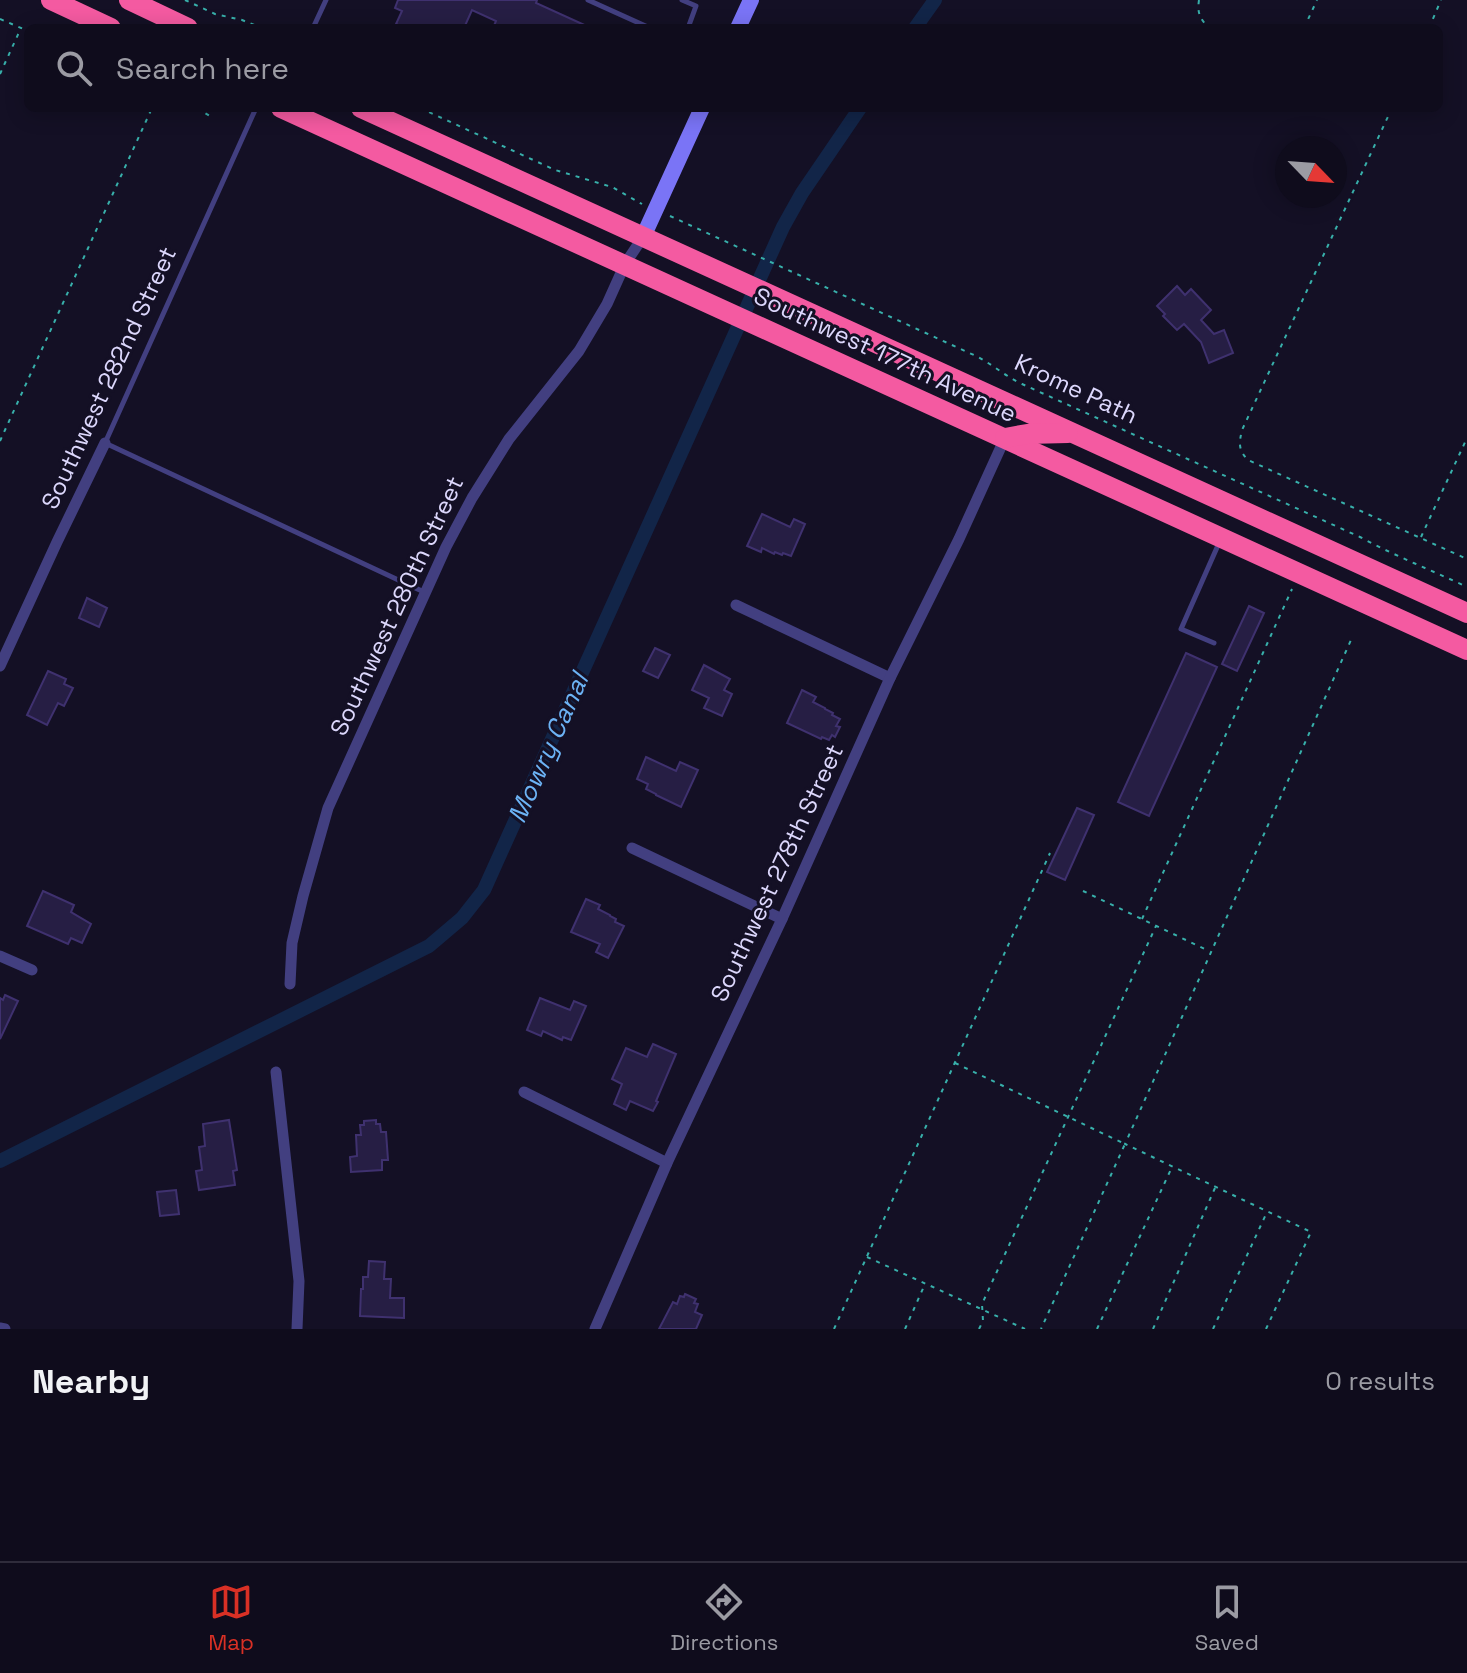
<!DOCTYPE html>
<html lang="en">
<head>
<meta charset="utf-8">
<style>
	:root { --surface:#0f0c1c; --page:#181525; --text:#f1f3f6; --muted:#9b9ba3; --line:#2f2c3b; --accent:#d93025 }
	body { margin:0; font-family:"Space Grotesk",sans-serif; background:var(--page); color:var(--text) }
	.compass { position:absolute; left:1275px; top:136px; width:72px; height:72px; border-radius:50%; background:var(--surface); box-shadow:0 4px 20px #0003; rotate:115deg }
	.list { margin:0; padding:0; list-style:none }
	h2 { display:flex; justify-content:space-between; align-items:center; height:104px; margin:0; padding:0 32px; font-size:34px }
	h2 small { font-size:26px; font-weight:400; color:var(--muted) }
	.icon { flex:none; width:44px; height:44px; fill:none; stroke:currentColor; stroke-width:2; stroke-linecap:round; stroke-linejoin:round }
	.map { position:relative; flex:none; width:1467px; height:1329px; overflow:hidden }
	.search { position:absolute; background:var(--surface); box-shadow:0 4px 20px #0003; left:24px; right:24px; top:24px; height:88px; display:flex; align-items:center; gap:20px; box-sizing:border-box; padding:0 28px; border-radius:12px; color:var(--muted); font-size:30px }
	.sheet { height:232px; background:var(--surface) }
	nav { display:flex; justify-content:space-around; align-items:center; box-sizing:border-box; height:112px; border-top:2px solid var(--line); background:var(--surface); font-size:22px; color:var(--muted) }
	nav a { display:grid; justify-items:center; gap:4px }
	nav .on { color:var(--accent) }
	.map>svg:first-child { display:block }
	.lines { fill:none; stroke-linecap:round; stroke-linejoin:round }
	.canal { stroke:#122548; stroke-width:14 }
	.building { fill:#261e44; stroke:#3f316f; stroke-width:2 }
	.path { stroke:#38b0ab; stroke-width:2; stroke-dasharray:4 6; stroke-linecap:butt }
	.lane { stroke:#423f80; stroke-width:5 }
	.street { stroke:#423f80; stroke-width:11 }
	.secondary { stroke:#7a74f6; stroke-width:16 }
	.highway { stroke:#f45aa1; stroke-width:20 }
	.labels { text-anchor:middle; stroke-width:6; stroke-linejoin:round; paint-order:stroke }
	.street-label { font-size:24px; fill:#dcd7fc; stroke:#141025 }
	.water-label { font-size:26px; font-style:italic; fill:#6cb3f5; stroke:#141025 }
</style>
</head>
<body>
<div class="map">
<svg width="1467" height="1329" viewBox="0 0 1467 1329">
	<rect width="100%" height="100%" fill="#141025"/>
	<g class="lines">
		<g class="canal">
			<polyline points="915,28 935,0"/>
			<polyline points="0,1161 429,946 462,918 484,890 783,227 802,193 860,108"/>
		</g>
	</g>
	<g class="building">
		<polygon points="398,0 537,0 536,3 591,28 493,28 496,21 472,10 464,28 405,28 396,24 402,11 395,8"/>
		<polygon points="1177,286 1185,295 1191,289 1211,310 1201,320 1214,334 1224,330 1233,353 1209,363 1201,342 1184,324 1177,330 1163,316 1165,314 1157,306"/>
		<polygon points="762,514 790,527 794,519 805,524 791,556 783,553 782,555 775,552 774,554 762,548 761,552 747,546"/>
		<polygon points="87,598 107,608 99,627 79,618"/>
		<polygon points="1249,606 1264,613 1237,671 1222,664"/>
		<polygon points="655,648 670,655 658,678 643,671"/>
		<polygon points="1186,653 1217,667 1149,816 1118,802"/>
		<polygon points="704,665 730,679 724,690 732,694 722,716 704,708 709,698 692,690"/>
		<polygon points="48,671 66,679 64,684 73,688 64,706 58,703 47,725 27,715"/>
		<polygon points="802,690 816,697 813,702 825,708 825,709 833,713 832,715 840,719 836,726 840,727 835,737 832,735 829,740 822,737 821,739 787,723"/>
		<polygon points="646,757 676,771 680,762 698,770 681,807 656,795 656,794 646,789 648,784 637,779"/>
		<polygon points="1077,808 1094,815 1065,880 1047,872"/>
		<polygon points="43,891 74,905 71,912 91,924 82,943 71,938 68,944 27,926"/>
		<polygon points="586,899 600,905 598,909 610,915 610,916 616,919 615,922 624,926 608,958 596,952 600,944 571,932"/>
		<polygon points="5,995 18,1001 0,1039 0,998 3,1000"/>
		<polygon points="540,998 570,1010 574,1001 586,1006 571,1040 563,1037 562,1040 543,1031 541,1036 527,1030"/>
		<polygon points="653,1044 676,1054 656,1101 658,1102 653,1111 630,1101 626,1110 614,1104 622,1084 612,1079 626,1048 647,1057"/>
		<polygon points="229,1120 237,1170 233,1171 235,1185 199,1190 196,1171 202,1170 199,1147 205,1146 203,1124"/>
		<polygon points="376,1120 376,1124 380,1124 381,1132 386,1132 388,1160 382,1160 382,1170 351,1172 350,1157 357,1156 356,1135 361,1135 360,1125 364,1125 364,1121"/>
		<polygon points="176,1190 179,1214 160,1216 157,1192"/>
		<polygon points="369,1261 385,1262 384,1279 391,1279 390,1298 404,1298 404,1318 360,1316 361,1289 363,1289 363,1277 368,1277"/>
		<polygon points="685,1294 696,1299 694,1303 698,1304 695,1312 702,1315 696,1329 659,1329 673,1302 677,1304 680,1296 684,1297"/>
	</g>
	<g class="lines">
		<g class="path">
			<polyline points="185,0 215,14 242,20 262,28"/>
			<path d="M1199 0C1197 13 1200 20 1210 28"/>
			<polyline points="0,19 28,31"/>
			<polyline points="1304,28 1317,0"/>
			<polyline points="1429,28 1441,0"/>
			<polyline points="0,74 21,28"/>
			<polyline points="197,108 213,118"/>
			<polyline points="420,108 555,170 612,187 642,204"/>
			<path d="M1392 108 1242 430C1239 443 1238 450 1248 460L1467 559"/>
			<path d="M670 216 976 356C992 364 1005 376 1022 384L1360 537C1395 556 1431 570 1467 587"/>
			<polyline points="0,441 152,108"/>
			<polyline points="1421,537 1467,438"/>
			<polyline points="1083,891 1209,951"/>
			<polyline points="1142,919 1292,589"/>
			<polyline points="955,1063 1125,1144 1041,1329"/>
			<polyline points="867,1257 1025,1329"/>
			<polyline points="834,1329 1050,853"/>
			<polyline points="905,1329 925,1284"/>
			<polyline points="979,1329 983,1321 982,1304 1156,926"/>
			<polyline points="1097,1329 1172,1167"/>
			<polyline points="1153,1329 1215,1188"/>
			<polyline points="1213,1329 1267,1212"/>
			<polyline points="1266,1329 1311,1232 1125,1144 1351,640"/>
		</g>
		<g class="lane">
			<polyline points="588,0 650,28"/>
			<polyline points="682,0 696,6 688,28"/>
			<polyline points="313,28 326,0"/>
			<polyline points="256,108 105,443 424,592"/>
			<polyline points="1214,643 1181,629 1219,543"/>
		</g>
		<g class="street">
			<polyline points="736,605 890,678"/>
			<polyline points="0,666 57,542 105,443"/>
			<polyline points="632,848 782,919"/>
			<polyline points="0,956 32,970"/>
			<polyline points="290,984 292,943 303,896 328,808 446,547 472,498 509,439 579,351 607,304 625,264 643,237"/>
			<polyline points="276,1072 299,1281 297,1329"/>
			<polyline points="524,1092 667,1163"/>
			<polyline points="0,1328 5,1329"/>
			<polyline points="595,1329 667,1163 782,919 890,678 959,539 1005,438"/>
		</g>
		<g class="secondary">
			<polyline points="738,28 751,0"/>
			<polyline points="643,237 702,108"/>
		</g>
		<g class="highway">
			<polyline points="51,0 111,28"/>
			<polyline points="129,0 188,28"/>
			<polyline points="281,108 1467,650"/>
			<polyline points="361,108 1467,613"/>
			<polyline points="1005,438 1027,434 1068,433"/>
		</g>
	</g>
	<g class="labels">
		<g class="street-label">
			<text transform="translate(885 355) rotate(25)" y="8">Southwest 177th Avenue</text>
			<text transform="translate(109 378) rotate(-65)" y="8">Southwest 282nd Street</text>
			<text transform="translate(1076 389) rotate(25)" y="8">Krome Path</text>
			<text transform="translate(397 606) rotate(-65)" y="8">Southwest 280th Street</text>
			<text transform="translate(777 873) rotate(-65)" y="8">Southwest 278th Street</text>
		</g>
		<g class="water-label">
			<text transform="translate(548 748) rotate(-66)" y="9">Mowry Canal</text>
		</g>
	</g>
</svg>
<svg class="compass" viewBox="-18 -18 36 36"><path d="M0-13l5 13h-10z" fill="#e53935"/><path d="M0 13l5-13h-10z" fill="#9b9ba3"/></svg>
<div class="search"><svg class="icon" aria-label="search" viewBox="0 0 24 24"><circle cx="10" cy="10" r="6"/><path d="M15 15l6 6"/></svg>Search here</div>
</div>
<section class="sheet">
<h2>Nearby<small>0 results</small></h2>
<ul class="list">
</ul>
</section>
<nav>
<a class="on"><svg class="icon" aria-label="map" viewBox="0 0 24 24"><path d="M3 6l6-2 6 2 6-2v14l-6 2-6-2-6 2zM9 4v14M15 6v14"/></svg>Map</a>
<a><svg class="icon" aria-label="directions" viewBox="0 0 24 24"><path d="M12 3l9 9-9 9-9-9zM9 14v-3h6M13 9l2 2-2 2"/></svg>Directions</a>
<a><svg class="icon" aria-label="saved" viewBox="0 0 24 24"><path d="M7 4h10v16l-5-4-5 4z"/></svg>Saved</a>
</nav>
</body>
</html>
